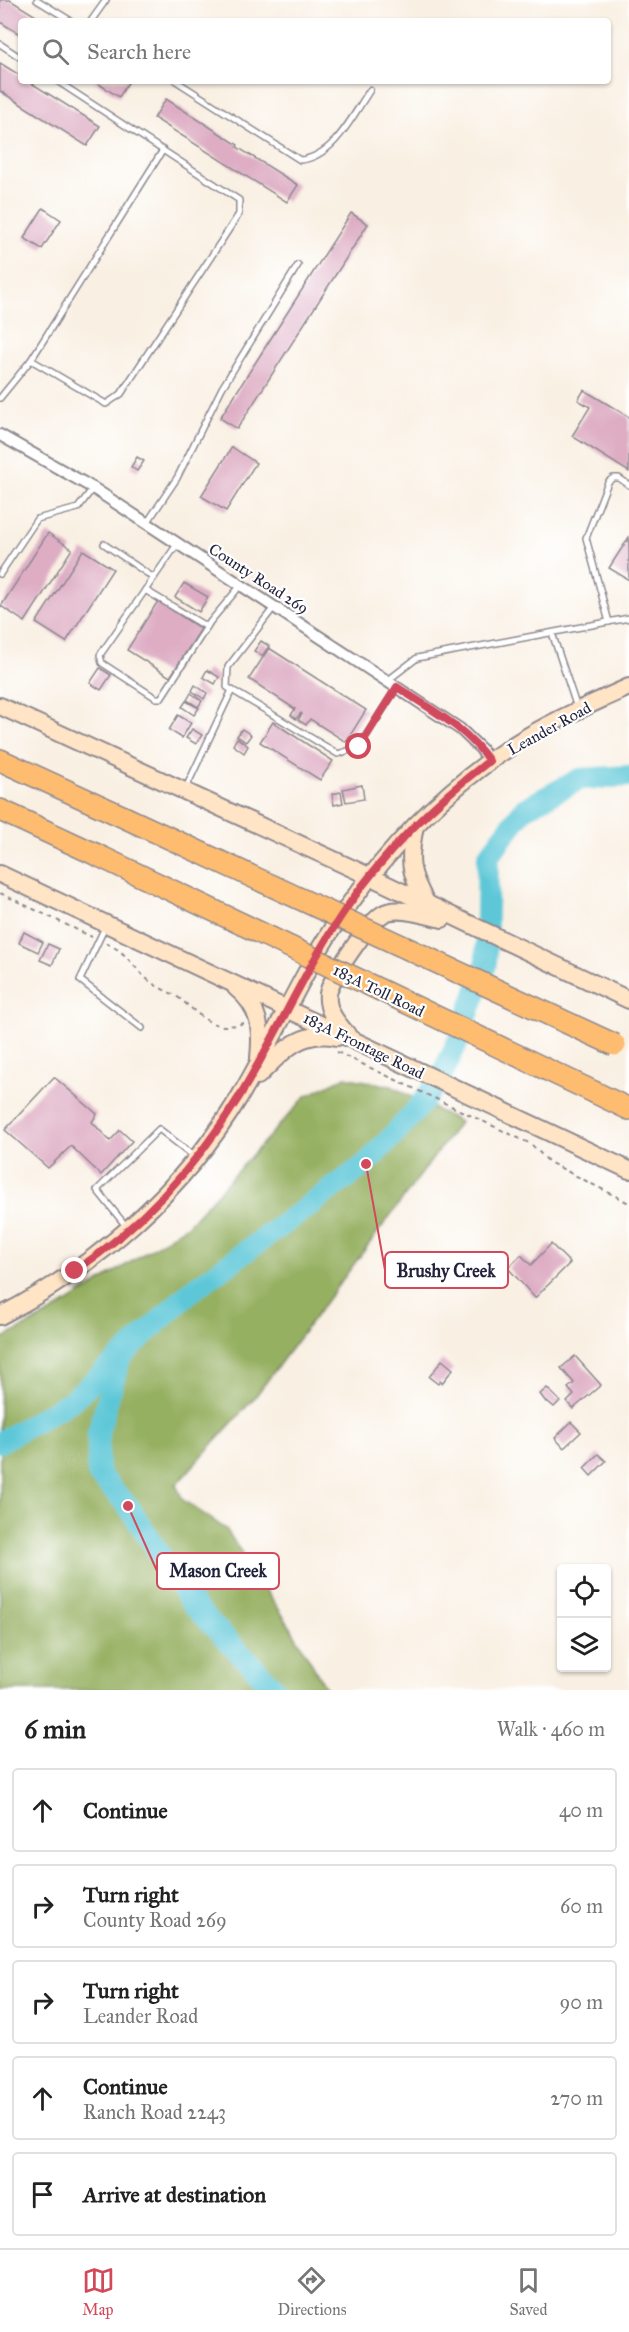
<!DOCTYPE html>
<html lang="en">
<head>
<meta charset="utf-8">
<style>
	:root { --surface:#fff; --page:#f6f6f6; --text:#222; --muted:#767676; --line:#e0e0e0; --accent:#d1495b }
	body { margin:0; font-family:"IM FELL Great Primer",serif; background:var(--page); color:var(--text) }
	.controls { position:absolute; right:18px; bottom:18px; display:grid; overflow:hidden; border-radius:6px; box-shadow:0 2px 4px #0004 }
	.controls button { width:54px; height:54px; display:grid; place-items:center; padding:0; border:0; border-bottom:2px solid var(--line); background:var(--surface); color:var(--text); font:30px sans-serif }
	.stop { position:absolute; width:18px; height:18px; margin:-14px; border:4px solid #d1495b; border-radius:50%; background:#fff }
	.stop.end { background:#d1495b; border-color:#fff; box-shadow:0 2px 6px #0008 }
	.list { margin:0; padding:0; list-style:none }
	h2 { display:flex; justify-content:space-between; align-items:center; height:78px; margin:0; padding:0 24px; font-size:26px }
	h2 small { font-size:20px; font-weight:400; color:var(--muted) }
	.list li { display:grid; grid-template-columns:39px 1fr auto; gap:18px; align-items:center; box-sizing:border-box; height:84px; margin:0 12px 12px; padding:0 12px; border:2px solid var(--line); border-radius:6px }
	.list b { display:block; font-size:22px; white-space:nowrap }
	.list p { margin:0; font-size:20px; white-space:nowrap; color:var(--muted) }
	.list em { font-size:20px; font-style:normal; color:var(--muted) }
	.icon { flex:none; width:33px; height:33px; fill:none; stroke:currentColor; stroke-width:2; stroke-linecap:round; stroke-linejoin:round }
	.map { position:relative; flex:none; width:629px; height:1690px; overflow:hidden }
	.search { position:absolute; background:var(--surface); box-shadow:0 2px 4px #0004; left:18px; right:18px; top:18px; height:66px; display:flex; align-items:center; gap:15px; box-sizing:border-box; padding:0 21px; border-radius:6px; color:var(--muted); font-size:22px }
	.sheet { height:558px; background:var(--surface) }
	nav { display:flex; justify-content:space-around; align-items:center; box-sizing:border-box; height:84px; border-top:2px solid var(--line); background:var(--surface); font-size:16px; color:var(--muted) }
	nav a { display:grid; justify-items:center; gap:3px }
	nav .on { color:var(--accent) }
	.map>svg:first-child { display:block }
	.forest { fill:#96b062; stroke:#5c694e; stroke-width:1.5 }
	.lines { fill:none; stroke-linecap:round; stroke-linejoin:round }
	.river { stroke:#5dc7d8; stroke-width:22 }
	.building { fill:#deadc4 }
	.lane-casing { stroke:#8e898f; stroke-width:8 }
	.street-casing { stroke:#8e898f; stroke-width:14 }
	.secondary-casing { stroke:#8e898f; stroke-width:20 }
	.highway-casing { stroke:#8e898f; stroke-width:24 }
	.path { stroke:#8e898f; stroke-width:2; stroke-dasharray:4.5 4.5; stroke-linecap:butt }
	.lane { stroke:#fff; stroke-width:5 }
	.street { stroke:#fff; stroke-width:10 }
	.secondary { stroke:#ffe4c6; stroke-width:16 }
	.highway { stroke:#febc70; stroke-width:21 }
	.highway-bridge-casing { stroke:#8e898f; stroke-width:24; stroke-linecap:butt }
	.highway-bridge { stroke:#febc70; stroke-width:21 }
	.route { stroke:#d1495b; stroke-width:8 }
	.labels { text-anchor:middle; stroke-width:4.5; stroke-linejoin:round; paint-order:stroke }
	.street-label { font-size:16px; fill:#22223b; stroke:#fff }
	.leader { fill:none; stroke:#d1495b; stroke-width:2 }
	.callout-dot { fill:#d1495b; stroke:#fff; stroke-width:2 }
	.callout { fill:#fff; stroke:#d1495b; stroke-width:2 }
	.callout-label { font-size:18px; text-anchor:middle; font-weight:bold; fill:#22223b }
</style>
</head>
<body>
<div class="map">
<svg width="629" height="1690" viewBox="0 0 629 1690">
	<rect width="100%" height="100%" fill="#fff"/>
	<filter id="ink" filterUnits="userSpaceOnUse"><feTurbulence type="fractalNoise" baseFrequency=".0167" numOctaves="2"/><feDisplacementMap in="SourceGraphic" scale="12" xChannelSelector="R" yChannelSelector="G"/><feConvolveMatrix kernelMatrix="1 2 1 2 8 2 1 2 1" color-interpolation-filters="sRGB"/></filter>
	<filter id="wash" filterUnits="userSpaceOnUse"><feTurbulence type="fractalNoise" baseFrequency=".008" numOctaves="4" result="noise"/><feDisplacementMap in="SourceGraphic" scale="24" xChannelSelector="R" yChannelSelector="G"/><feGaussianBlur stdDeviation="1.35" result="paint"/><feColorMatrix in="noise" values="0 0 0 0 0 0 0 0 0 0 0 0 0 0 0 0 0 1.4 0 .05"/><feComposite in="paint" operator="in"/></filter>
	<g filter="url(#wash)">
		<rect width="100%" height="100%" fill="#f9f0e3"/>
		<polygon class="forest" points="345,1077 391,1086 460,1122 255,1397 176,1485 183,1500 226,1529 291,1628 327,1690 0,1690 0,1340 54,1311 187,1226 306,1096"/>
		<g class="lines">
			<g class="river">
				<polyline points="120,1358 98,1433 98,1474 128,1506 192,1604 276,1690"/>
				<polyline points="0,1442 71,1401 120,1358 190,1292 366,1164 413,1114 439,1081 459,1039 486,964 488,857 524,809 580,779 629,776"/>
			</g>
		</g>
		<g id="blocks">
			<g class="building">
				<polygon points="0,0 10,0 44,21 21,21 21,35 0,22"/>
				<polygon points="0,63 21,76 21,81 28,81 100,126 87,146 0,91"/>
				<polygon points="94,81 129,81 119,97"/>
				<polygon points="166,99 238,145 237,147 298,185 287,202 154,118"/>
				<polygon points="43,208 61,220 42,249 24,238"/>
				<polygon points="351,213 368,224 237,429 220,418"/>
				<polygon points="584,390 629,417 629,472 572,436 590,407 578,400"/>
				<polygon points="232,447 256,463 226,511 201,496"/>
				<polygon points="137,457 144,461 137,471 131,467"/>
				<polygon points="48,533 72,549 25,622 1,606"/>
				<polygon points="629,537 629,580 609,568"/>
				<polygon points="83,550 113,569 66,642 36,623"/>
				<polygon points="184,583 208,597 199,612 175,597"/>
				<polygon points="158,601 201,629 170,677 127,650"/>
				<polygon points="261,641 269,646 262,656 254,651"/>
				<polygon points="269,648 366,710 346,742 310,719 306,725 298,720 302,714 301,713 296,719 291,715 295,709 249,679"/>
				<polygon points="100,668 111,675 101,690 90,683"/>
				<polygon points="207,670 219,677 215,684 203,677"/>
				<polygon points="195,685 207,693 204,699 192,691"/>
				<polygon points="191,693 202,701 198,707 187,700"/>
				<polygon points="186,701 199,708 194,715 182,707"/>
				<polygon points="178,715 191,723 182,738 169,730"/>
				<polygon points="273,722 333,761 320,780 260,742"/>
				<polygon points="192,729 202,735 196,744 186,738"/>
				<polygon points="242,729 251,735 246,742 237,736"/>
				<polygon points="237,738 248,746 244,753 233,745"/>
				<polygon points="362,785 364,799 346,802 343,789"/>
				<polygon points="341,792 343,803 334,805 332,794"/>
				<polygon points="24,932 43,942 38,952 19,943"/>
				<polygon points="48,944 59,949 52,965 40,960"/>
				<polygon points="54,1077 97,1114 92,1122 110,1141 120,1130 132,1141 101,1175 71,1146 48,1168 5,1130"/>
				<polygon points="551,1244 570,1263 535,1298 508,1268 521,1255 531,1265"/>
				<polygon points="575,1356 601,1385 573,1409 567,1402 574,1395 568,1388 574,1383 561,1368"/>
				<polygon points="442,1360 453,1369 442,1383 440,1381 438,1384 429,1377"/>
				<polygon points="547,1388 560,1401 554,1407 547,1401 546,1402 540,1394"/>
				<polygon points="571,1422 581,1432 564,1448 555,1438"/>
				<polygon points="598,1454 606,1461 591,1476 584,1468"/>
			</g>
		</g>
	</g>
	<g filter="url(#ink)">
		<use href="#blocks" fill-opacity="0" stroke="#8e898f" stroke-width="1.5"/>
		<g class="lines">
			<defs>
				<g id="lane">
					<polyline points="37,0 71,21"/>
					<polyline points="91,21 106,0"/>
					<polyline points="0,44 21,58"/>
					<path d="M176 81 300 160C334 157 353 115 370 90"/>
					<polyline points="31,360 163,150"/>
					<polyline points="0,398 31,360 106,404 121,394 239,214 239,200 57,81"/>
					<polyline points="147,523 177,478 222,388 298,265"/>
					<polyline points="178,543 100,655 102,663 156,698 161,698 210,622 241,585"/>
					<polyline points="104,544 154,578"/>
					<polyline points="0,574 37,519 78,508 93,488"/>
					<polyline points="145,590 207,627"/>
					<polyline points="275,606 228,667 227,687 338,754 359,747 397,687"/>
					<polyline points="609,622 586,538 608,482 613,478 619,478 629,485"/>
					<polyline points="552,633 577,708"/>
					<polyline points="387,681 417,658 629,618"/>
					<polyline points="185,790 232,690"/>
					<polyline points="106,925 80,980 142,1028"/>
					<polyline points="126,1226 97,1190 159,1129 195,1157"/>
				</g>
				<polyline id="street" points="0,435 93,488 460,729 481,749 489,761"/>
				<g id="secondary">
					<polyline points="0,706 371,877 629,1000"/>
					<path d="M415 826C408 861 409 873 427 904"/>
					<path d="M0 874C210 971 419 1072 629 1170"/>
					<path d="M236 988C260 1007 262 1029 259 1058"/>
					<path d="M347 1034C337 1023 326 1010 328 994 330 978 369 922 383 914 397 905 427 916 442 919"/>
					<path d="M258 1076C282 1052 300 1029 337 1037"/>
					<path d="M0 1316C97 1266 183 1191 240 1096 277 1034 305 964 348 906 395 841 454 781 523 739 557 719 593 703 629 687"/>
				</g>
				<g id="highway">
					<polyline points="0,760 126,818"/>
					<polyline points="0,810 95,854"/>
					<polyline points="596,1093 629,1109"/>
				</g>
			</defs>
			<use href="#lane" class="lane-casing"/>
			<use href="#street" class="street-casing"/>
			<use href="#secondary" class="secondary-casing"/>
			<use href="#highway" class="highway-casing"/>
			<g class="path">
				<polyline points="0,893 92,937"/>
				<path d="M106 943C127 952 131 965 147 979 157 988 169 991 179 998 202 1016 212 1033 244 1023"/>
				<polyline points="337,1052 531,1144 549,1162 629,1203"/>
			</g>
			<use href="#lane" class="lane"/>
			<use href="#street" class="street"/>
			<use href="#secondary" class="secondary"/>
			<use href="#highway" class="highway"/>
			<defs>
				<g id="highway-bridge">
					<polyline points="126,818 615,1045"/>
					<polyline points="95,854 596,1093"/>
				</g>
			</defs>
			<use href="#highway-bridge" class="highway-bridge-casing"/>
			<use href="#highway-bridge" class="highway-bridge"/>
		</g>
	</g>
	<g class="lines" filter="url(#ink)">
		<path class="route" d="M75 1271C141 1226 197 1165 239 1097 277 1035 306 967 347 907 385 852 435 802 489 761 467 728 430 709 397 687L359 747"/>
	</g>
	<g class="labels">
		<g class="street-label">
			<text transform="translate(259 578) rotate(33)" y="6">County Road 269</text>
			<text transform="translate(549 728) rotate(-29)" y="6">Leander Road</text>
			<text transform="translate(379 990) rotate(26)" y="6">183A Toll Road</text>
			<text transform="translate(364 1045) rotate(26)" y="6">183A Frontage Road</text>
		</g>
	</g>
	<path class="leader" d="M366 1164L385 1270M128 1506L157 1571"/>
	<g class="callout-dot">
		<circle cx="366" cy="1164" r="6"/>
		<circle cx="128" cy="1506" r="6"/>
	</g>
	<g class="callout">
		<rect x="385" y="1252" width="123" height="36" rx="6"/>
		<rect x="157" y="1553" width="122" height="36" rx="6"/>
	</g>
	<g class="callout-label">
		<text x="446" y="1277">Brushy Creek</text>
		<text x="218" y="1577">Mason Creek</text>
	</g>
</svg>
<div class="controls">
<button><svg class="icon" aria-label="locate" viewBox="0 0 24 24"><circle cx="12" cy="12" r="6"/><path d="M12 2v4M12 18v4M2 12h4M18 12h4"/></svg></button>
<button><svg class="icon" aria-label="layers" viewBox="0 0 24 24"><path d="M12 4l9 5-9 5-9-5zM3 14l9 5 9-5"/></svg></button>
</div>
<div class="stop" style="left:359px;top:747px"></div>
<div class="stop end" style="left:75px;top:1271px"></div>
<div class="search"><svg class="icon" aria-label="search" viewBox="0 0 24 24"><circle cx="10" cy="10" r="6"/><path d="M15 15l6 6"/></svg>Search here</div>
</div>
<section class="sheet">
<h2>6 min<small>Walk · 460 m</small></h2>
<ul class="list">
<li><svg class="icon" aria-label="ahead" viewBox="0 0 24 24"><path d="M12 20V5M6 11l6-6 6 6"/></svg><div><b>Continue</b></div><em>40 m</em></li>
<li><svg class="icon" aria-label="right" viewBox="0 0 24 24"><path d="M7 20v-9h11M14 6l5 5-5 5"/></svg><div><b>Turn right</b><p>County Road 269</p></div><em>60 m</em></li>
<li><svg class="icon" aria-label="right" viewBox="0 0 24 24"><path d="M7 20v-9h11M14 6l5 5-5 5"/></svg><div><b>Turn right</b><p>Leander Road</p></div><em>90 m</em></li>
<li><svg class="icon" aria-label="ahead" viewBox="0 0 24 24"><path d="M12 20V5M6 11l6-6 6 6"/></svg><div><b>Continue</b><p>Ranch Road 2243</p></div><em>270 m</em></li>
<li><svg class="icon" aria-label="arrive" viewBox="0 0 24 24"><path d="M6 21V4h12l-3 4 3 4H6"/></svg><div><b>Arrive at destination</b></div></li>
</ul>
</section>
<nav>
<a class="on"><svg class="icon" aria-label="map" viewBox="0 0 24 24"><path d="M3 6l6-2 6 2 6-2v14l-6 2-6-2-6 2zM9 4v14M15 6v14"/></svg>Map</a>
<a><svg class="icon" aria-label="directions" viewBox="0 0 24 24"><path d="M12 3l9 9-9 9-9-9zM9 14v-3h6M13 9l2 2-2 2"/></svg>Directions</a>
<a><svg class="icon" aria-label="saved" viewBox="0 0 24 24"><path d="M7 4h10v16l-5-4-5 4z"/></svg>Saved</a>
</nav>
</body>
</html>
